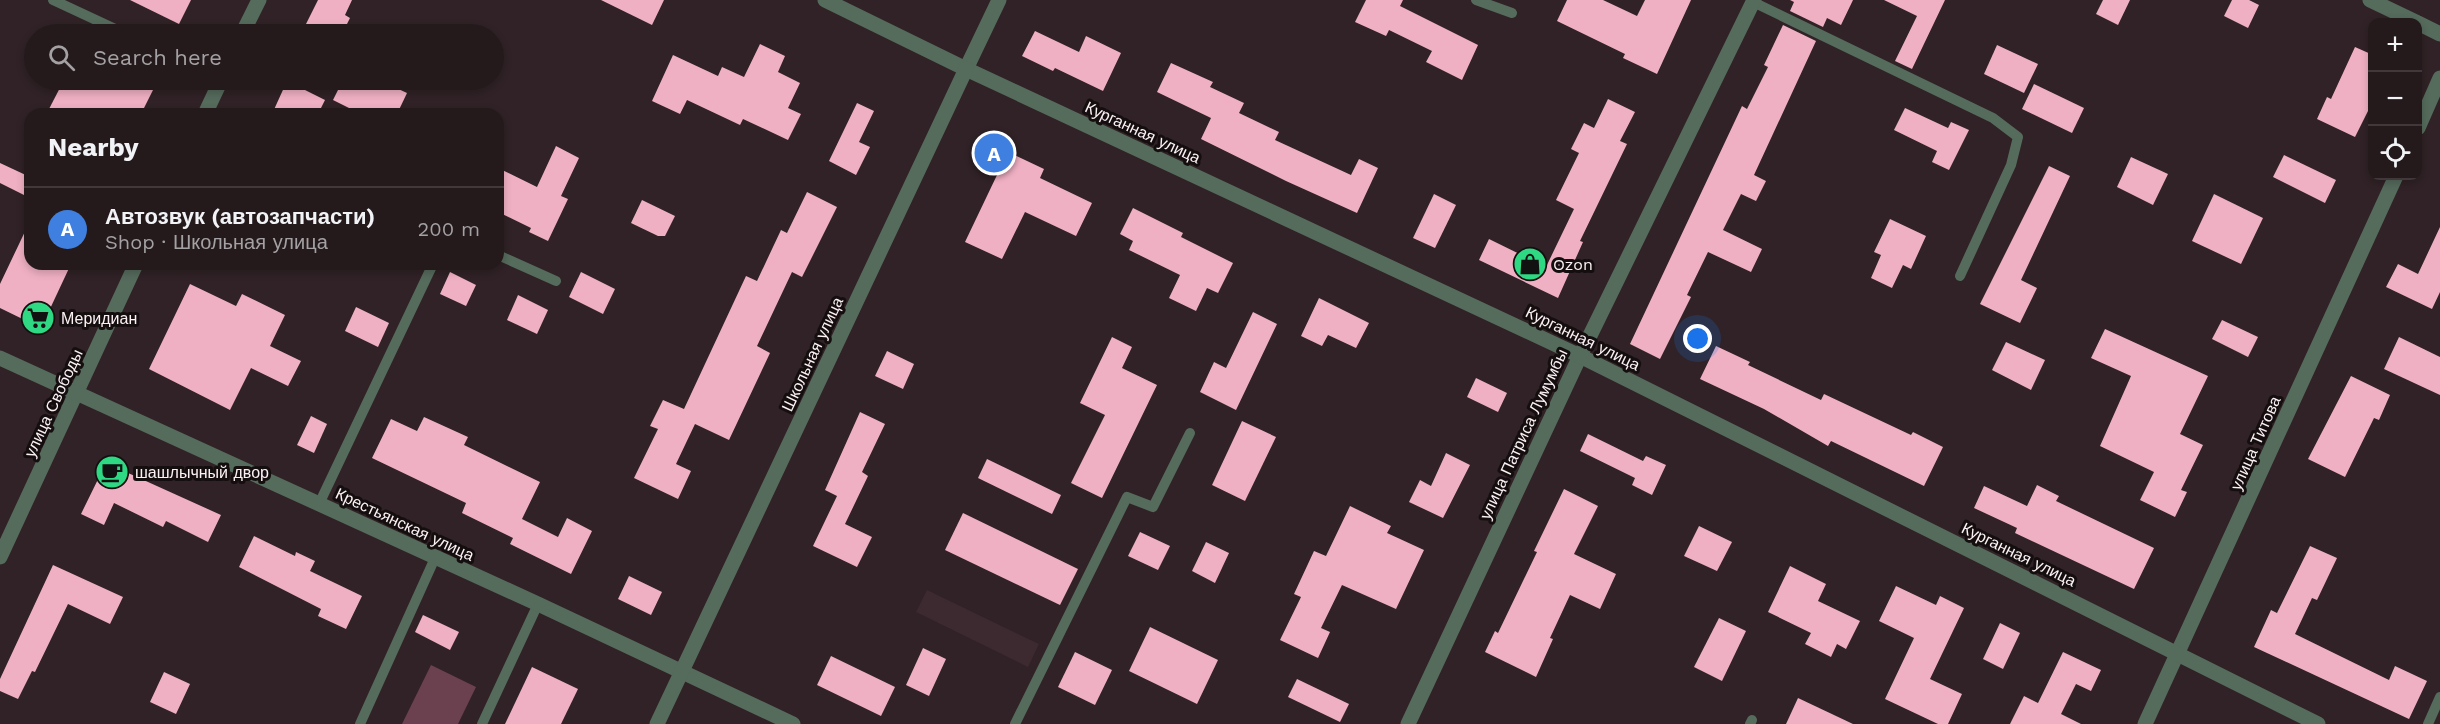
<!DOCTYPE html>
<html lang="en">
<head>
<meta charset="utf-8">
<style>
	:root { --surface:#241a1c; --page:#2c2325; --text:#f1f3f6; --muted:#a3a1a3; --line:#41383b; --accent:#ea580c }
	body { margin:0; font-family:"Work Sans",sans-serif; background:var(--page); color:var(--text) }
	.controls { position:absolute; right:18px; top:18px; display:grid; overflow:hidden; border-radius:12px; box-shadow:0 3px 9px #0003 }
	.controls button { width:54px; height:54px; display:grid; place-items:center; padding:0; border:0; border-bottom:2px solid var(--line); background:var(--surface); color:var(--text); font:30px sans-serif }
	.you { position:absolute; left:1698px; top:339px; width:21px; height:21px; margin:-15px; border:4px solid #fff; border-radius:50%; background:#1a73e8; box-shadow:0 0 0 9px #1a73e833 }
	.badge { display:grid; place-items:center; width:39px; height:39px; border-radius:50%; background:var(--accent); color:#fff; font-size:20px; font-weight:700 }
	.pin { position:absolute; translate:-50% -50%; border:3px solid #fff; box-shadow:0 2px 6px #0006 }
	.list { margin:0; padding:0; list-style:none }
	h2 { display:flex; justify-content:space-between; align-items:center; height:78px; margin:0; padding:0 24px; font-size:26px }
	h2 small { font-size:20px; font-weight:400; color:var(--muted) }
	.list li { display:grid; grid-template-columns:39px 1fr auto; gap:18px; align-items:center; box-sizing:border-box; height:84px; padding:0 24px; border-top:2px solid var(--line) }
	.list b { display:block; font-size:22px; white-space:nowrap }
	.list p { margin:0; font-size:20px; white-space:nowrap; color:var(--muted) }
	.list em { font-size:20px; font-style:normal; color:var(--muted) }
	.icon { flex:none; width:33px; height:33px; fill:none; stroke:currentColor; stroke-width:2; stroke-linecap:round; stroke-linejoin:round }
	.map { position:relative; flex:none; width:2440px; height:724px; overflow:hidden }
	.search { position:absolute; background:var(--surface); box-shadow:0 3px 9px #0003; left:24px; top:24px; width:480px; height:66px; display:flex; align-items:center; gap:15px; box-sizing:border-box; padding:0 21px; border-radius:33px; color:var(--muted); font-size:22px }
	.panel { position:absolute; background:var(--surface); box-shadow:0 3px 9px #0003; left:24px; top:108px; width:480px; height:162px; border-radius:18px }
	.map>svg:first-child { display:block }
	.built { fill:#3d2a30 }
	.green { fill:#6b404f }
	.building { fill:#f0b0c4 }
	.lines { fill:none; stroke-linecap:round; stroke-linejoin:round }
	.service { stroke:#556b5c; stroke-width:10 }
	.minor { stroke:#556b5c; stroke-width:15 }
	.tertiary { stroke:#556b5c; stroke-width:15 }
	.labels { text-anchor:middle; stroke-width:6; stroke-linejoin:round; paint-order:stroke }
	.street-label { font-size:16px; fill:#fcf2f5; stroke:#140e0f }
	.poi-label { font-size:16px; fill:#fcf2f5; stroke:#140e0f; text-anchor:start }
</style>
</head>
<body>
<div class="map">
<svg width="2440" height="724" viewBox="0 0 2440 724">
	<rect width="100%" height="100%" fill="#302226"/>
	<polygon class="built" points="927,590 1039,644 1028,667 916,612"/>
	<polygon class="green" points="431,665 476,687 458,724 402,724"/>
	<g class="building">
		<polygon points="130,0 191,0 179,24"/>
		<polygon points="318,0 352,0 345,15 350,18 342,34 323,34 305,26"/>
		<polygon points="601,0 664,0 652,25"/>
		<polygon points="1366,0 1403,0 1400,6 1478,45 1462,80 1426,62 1432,51 1389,30 1386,36 1355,22"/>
		<polygon points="1567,0 1603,0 1637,16 1645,0 1691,0 1657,74 1623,58 1625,54 1557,21"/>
		<polygon points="1790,0 1853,0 1841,25 1827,18 1823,27 1790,11 1794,2"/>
		<polygon points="1884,0 1945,0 1912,69 1895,61 1917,16"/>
		<polygon points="2103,0 2130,0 2118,25 2096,14"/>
		<polygon points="2232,0 2249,0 2259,5 2248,28 2224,16"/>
		<polygon points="1783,25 1816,41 1754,175 1766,181 1756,201 1741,194 1723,230 1762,249 1751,272 1708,252 1687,295 1691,297 1660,359 1630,344 1742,106 1747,109 1768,67 1764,65"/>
		<polygon points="1035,31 1079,52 1086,36 1121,53 1103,91 1055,68 1053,71 1022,56"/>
		<polygon points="760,44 785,56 778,72 800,83 788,108 801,114 788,140 743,119 740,125 687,100 680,114 652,101 673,55 718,76 722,67 744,77"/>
		<polygon points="1997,45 2038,64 2024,93 1984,74"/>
		<polygon points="2355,47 2373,55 2373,101 2355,137 2317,119 2327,97 2331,99"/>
		<polygon points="1171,63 1213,82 1210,87 1244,103 1239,113 1279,132 1275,140 1351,175 1359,159 1378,168 1357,213 1286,181 1201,139 1211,118 1157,92"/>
		<polygon points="64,80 158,80 141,114 60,114 49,109"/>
		<polygon points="343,80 379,80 407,93 397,114 361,114 333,100"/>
		<polygon points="287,81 325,100 318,114 272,114"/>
		<polygon points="2034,84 2084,108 2072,133 2022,109"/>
		<polygon points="1608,99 1635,112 1620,141 1627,144 1580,241 1583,242 1558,298 1479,260 1489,239 1546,267 1574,209 1556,200 1579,153 1571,149 1584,123 1594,128"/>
		<polygon points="857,103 874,111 859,142 870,147 856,175 829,161"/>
		<polygon points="1905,108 1948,128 1951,122 1969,130 1949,170 1932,162 1937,151 1894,130"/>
		<polygon points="989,143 1044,169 1040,178 1092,203 1076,236 1025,212 1002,259 965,242 997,175 978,166"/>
		<polygon points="556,146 579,158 561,196 568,199 548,241 529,232 531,228 498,212 498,168 537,187"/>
		<polygon points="2284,155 2336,180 2325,203 2273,177"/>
		<polygon points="2131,157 2168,174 2153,205 2117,187"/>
		<polygon points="0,163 30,177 24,195 0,183"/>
		<polygon points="2049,166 2070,176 2021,280 2037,288 2020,323 1980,304"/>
		<polygon points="807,192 837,207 802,277 792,272 757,346 770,353 729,440 695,424 676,464 691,471 678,499 634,478 658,429 650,426 663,400 684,409 746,276 757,281 781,230 787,233"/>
		<polygon points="1434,194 1456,205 1435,248 1413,238"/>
		<polygon points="2214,194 2263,218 2241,264 2192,241"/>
		<polygon points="642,200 675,216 665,236 658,236 631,223"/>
		<polygon points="1133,208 1183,233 1181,237 1233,263 1218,293 1207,288 1196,311 1169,298 1180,275 1129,250 1133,241 1120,234"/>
		<polygon points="1890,219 1926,236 1911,269 1903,265 1892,288 1871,278 1881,255 1874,252"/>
		<polygon points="30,221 30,264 71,264 41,328 0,308 0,284"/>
		<polygon points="2440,227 2440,292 2432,309 2386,287 2398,264 2418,274"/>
		<polygon points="450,272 476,285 466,306 440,294"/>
		<polygon points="581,272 615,289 603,314 569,297"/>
		<polygon points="190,284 236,306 242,294 285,315 270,346 301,361 288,386 251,368 230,410 149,369"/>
		<polygon points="518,295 548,310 537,334 507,320"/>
		<polygon points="1319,298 1369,323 1356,348 1328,335 1322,346 1301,336"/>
		<polygon points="356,307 389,323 378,347 345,331"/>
		<polygon points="1253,312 1277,324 1236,410 1200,392 1214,362 1226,368"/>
		<polygon points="2222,320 2258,337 2248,357 2212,339"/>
		<polygon points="2105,329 2208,376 2180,434 2203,445 2181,490 2187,492 2175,517 2140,500 2154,472 2100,446 2131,376 2091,358"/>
		<polygon points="1112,337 1132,347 1122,368 1157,385 1102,498 1071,483 1105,415 1080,403"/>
		<polygon points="2399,337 2440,357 2440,395 2384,369"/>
		<polygon points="2006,342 2045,360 2031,390 1992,370"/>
		<polygon points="1716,346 1750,362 1748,365 1821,400 1824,394 1911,435 1913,432 1943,447 1924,486 1831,441 1828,446 1764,409 1700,379"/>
		<polygon points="887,351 914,364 903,389 875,376"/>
		<polygon points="2351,376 2390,395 2379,420 2374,418 2345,477 2308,459"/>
		<polygon points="1476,378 1507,393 1498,412 1467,397"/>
		<polygon points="860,412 885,424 862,472 868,476 845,524 872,537 857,567 813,546 837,496 825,490"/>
		<polygon points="311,416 327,424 314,453 297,445"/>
		<polygon points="424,417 468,437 464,445 540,482 522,519 558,537 567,518 592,531 571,574 510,544 513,538 462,513 466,503 372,458 391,419 417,431"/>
		<polygon points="1242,421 1276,437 1245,501 1212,485"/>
		<polygon points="1588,434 1643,461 1646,456 1666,465 1652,495 1632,485 1635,478 1580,451"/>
		<polygon points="1446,453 1470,465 1443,518 1409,502 1420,480 1431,486"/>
		<polygon points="987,459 1061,495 1052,514 978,478"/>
		<polygon points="106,463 221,515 208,542 166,521 163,527 114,503 104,525 81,514"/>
		<polygon points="2037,485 2059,496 2056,501 2154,548 2134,589 2015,533 2017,528 1974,508 1984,486 2027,506"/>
		<polygon points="1564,489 1598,506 1574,554 1616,574 1600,609 1570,595 1550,638 1553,639 1536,677 1485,652 1495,631 1498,633 1537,552 1534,551"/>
		<polygon points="1350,506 1391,526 1387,533 1424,550 1396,609 1342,585 1321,628 1330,632 1318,658 1280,640 1301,597 1294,594 1314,551 1326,556"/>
		<polygon points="963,513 1078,569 1060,605 945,550"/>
		<polygon points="1699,526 1732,542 1717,571 1684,556"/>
		<polygon points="1140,532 1170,546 1158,570 1128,556"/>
		<polygon points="254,536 295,556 296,552 315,561 310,571 362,596 346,629 318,616 321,609 239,567"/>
		<polygon points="1206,542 1229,553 1215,583 1192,571"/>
		<polygon points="2310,546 2337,558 2317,600 2312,598 2295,634 2389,680 2395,666 2427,681 2409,719 2254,647 2271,610 2277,613"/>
		<polygon points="53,565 123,597 110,624 68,604 35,672 32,671 18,699 0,691 0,679"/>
		<polygon points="1790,566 1826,584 1818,601 1860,621 1846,649 1837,644 1831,657 1805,644 1811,633 1768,612"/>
		<polygon points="629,576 662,592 651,615 618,599"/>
		<polygon points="1896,586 1936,605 1940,596 1964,608 1930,679 1962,694 1948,724 1938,724 1885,699 1914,638 1879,621"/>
		<polygon points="423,615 459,632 450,650 415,632"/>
		<polygon points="1719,618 1746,631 1722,681 1694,667"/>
		<polygon points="2000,623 2020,633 2003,669 1983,659"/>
		<polygon points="1150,627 1218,660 1197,704 1129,671"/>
		<polygon points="923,648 946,659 929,696 906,685"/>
		<polygon points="1075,652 1112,670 1095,705 1058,687"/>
		<polygon points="2063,652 2101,670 2091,691 2076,684 2061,714 2081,724 2010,724 2024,696 2038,703"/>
		<polygon points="831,656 895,687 881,716 817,685"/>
		<polygon points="532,667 578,689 561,724 505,724"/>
		<polygon points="164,672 190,684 176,714 150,702"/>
		<polygon points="1297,679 1349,704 1340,722 1288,697"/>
		<polygon points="1798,698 1853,724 1786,724"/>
	</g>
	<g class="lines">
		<g class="service">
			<polyline points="53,0 126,34"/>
			<polyline points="1476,0 1512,13"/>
			<polyline points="1753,2 1993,118 2018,137 2011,165 1960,276"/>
			<polyline points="498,255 556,281"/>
			<polyline points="319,504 433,264"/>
			<polyline points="360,724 435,558"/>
			<polyline points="482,724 538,604"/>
			<polyline points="1015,724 1127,497 1153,507 1190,433"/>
			<polyline points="1750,724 1752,720"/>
			<polyline points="2428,724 2440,697"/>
		</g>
		<g class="minor">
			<polyline points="2370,0 2416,22"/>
			<polyline points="2418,23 2440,34"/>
			<polyline points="242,34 259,0"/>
			<polyline points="966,69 999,0"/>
			<polyline points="205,114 221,80"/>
			<polyline points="2418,128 2440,78"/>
			<polyline points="0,557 136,264"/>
			<polyline points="1408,724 1580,356 1754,0"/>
			<polyline points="2145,724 2396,176"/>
		</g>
		<g class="tertiary">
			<polyline points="825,0 966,69 1580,356 2318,724"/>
			<polyline points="0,358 538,604 793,724"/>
			<polyline points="657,724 966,69"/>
		</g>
	</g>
	<defs>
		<symbol id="shop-disc" viewBox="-11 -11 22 22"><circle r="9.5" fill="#2fd883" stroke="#140e0f"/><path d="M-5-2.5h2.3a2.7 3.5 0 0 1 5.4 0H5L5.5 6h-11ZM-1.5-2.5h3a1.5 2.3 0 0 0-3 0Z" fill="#111"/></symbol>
		<symbol id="supermarket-disc" viewBox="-11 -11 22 22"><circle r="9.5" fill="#2fd883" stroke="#140e0f"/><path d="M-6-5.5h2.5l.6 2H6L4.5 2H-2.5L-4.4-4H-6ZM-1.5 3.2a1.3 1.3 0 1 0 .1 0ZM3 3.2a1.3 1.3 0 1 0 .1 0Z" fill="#111"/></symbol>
		<symbol id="cafe-disc" viewBox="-11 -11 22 22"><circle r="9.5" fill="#2fd883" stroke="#140e0f"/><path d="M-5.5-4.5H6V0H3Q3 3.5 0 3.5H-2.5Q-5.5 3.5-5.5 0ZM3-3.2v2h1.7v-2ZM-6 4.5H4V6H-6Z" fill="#111"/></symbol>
	</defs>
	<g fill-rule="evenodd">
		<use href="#shop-disc" x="1511" y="245" width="38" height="38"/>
		<use href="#supermarket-disc" x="19" y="299" width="38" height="38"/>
		<use href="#cafe-disc" x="93" y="453" width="38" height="38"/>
	</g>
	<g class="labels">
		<g class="street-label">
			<text transform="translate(1143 132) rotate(25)" y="6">Курганная улица</text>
			<text transform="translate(1583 338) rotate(26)" y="6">Курганная улица</text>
			<text transform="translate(812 354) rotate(-65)" y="6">Школьная улица</text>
			<text transform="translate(53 403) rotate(-65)" y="6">улица Свободы</text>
			<text transform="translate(1523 434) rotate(-65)" y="6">улица Патриса Лумумбы</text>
			<text transform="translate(2255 443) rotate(-66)" y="6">улица Титова</text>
			<text transform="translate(405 524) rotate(25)" y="6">Крестьянская улица</text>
			<text transform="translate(2019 554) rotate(26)" y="6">Курганная улица</text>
		</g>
		<g class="poi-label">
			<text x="1553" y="270">Ozon</text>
			<text x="61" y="324">Меридиан</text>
			<text x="135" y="478">шашлычный двор</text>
		</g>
	</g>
</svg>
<div class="controls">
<button>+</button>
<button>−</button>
<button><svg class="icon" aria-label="locate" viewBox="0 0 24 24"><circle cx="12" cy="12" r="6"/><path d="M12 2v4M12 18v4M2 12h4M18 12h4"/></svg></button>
</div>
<div class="you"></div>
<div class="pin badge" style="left:994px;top:153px;background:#3f7fe0">A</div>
<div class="search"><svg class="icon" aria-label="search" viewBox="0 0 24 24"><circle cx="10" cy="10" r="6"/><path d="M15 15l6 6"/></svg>Search here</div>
<section class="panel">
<h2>Nearby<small></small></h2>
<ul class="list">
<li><span class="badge" style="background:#3f7fe0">A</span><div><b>Автозвук (автозапчасти)</b><p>Shop · Школьная улица</p></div><em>200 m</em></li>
</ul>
</section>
</div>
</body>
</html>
